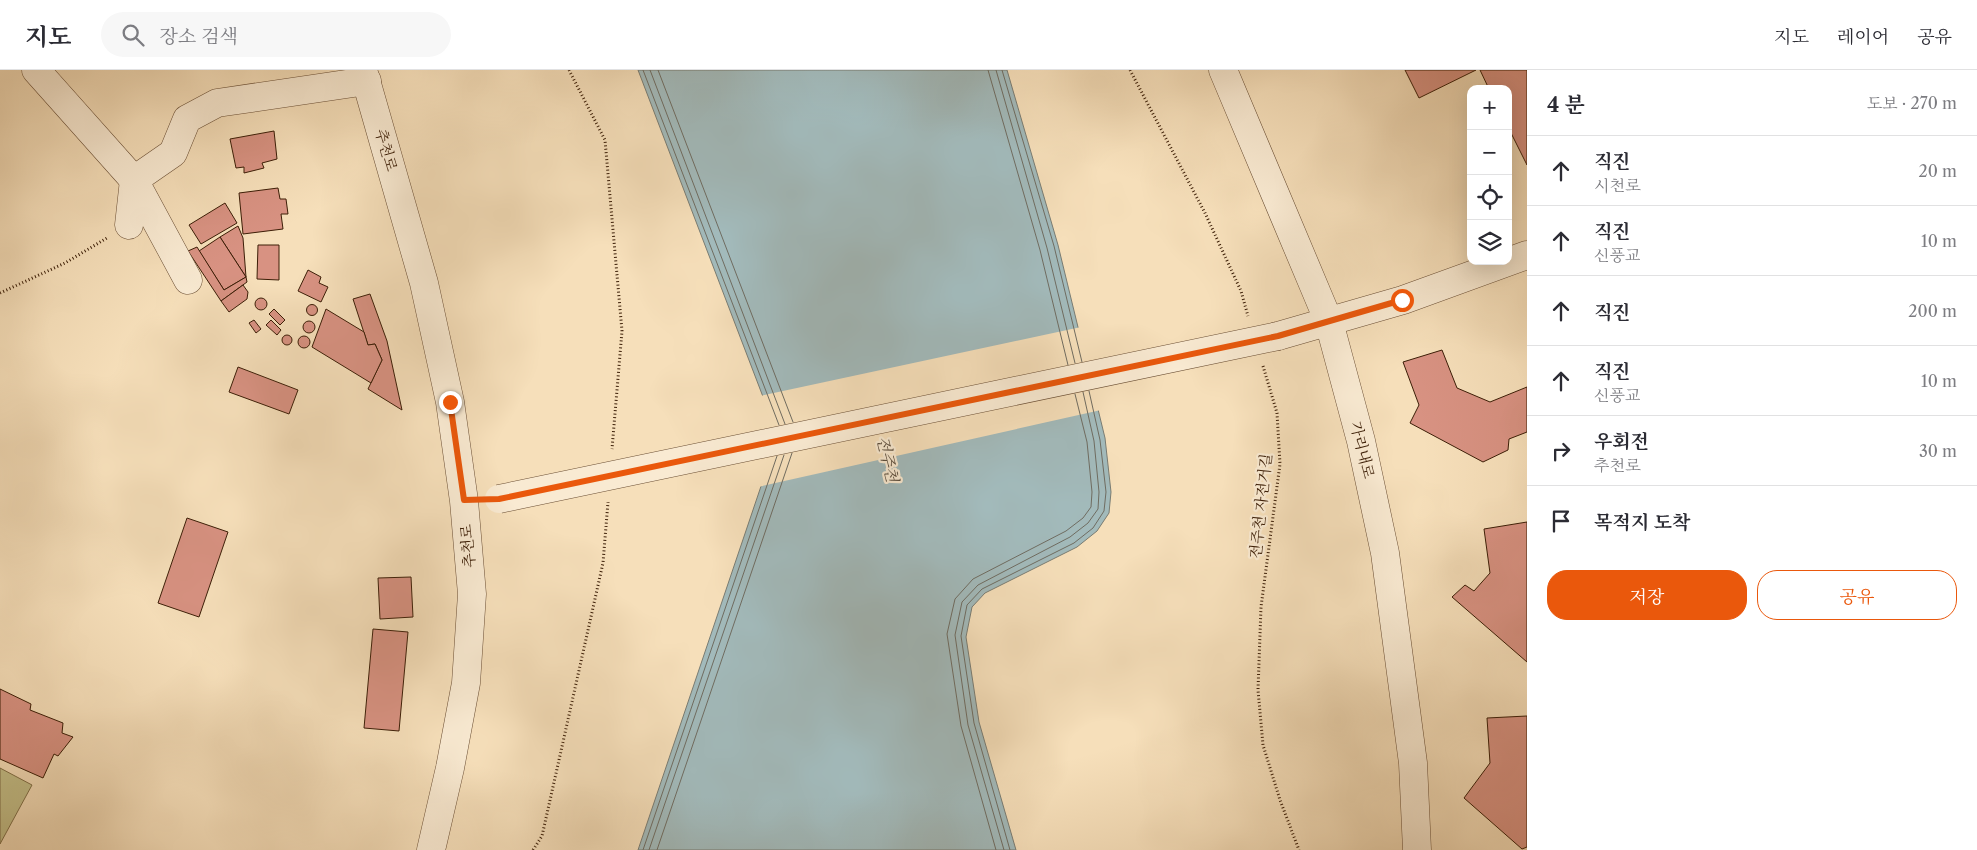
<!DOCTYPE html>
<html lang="ko">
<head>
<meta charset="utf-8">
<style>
	:root { --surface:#fff; --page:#f7f7f7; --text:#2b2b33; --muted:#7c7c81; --line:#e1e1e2; --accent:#ea580c }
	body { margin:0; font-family:"Libre Caslon Text","Noto Serif KR",serif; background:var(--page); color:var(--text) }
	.controls { position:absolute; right:15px; top:15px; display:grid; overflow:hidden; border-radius:10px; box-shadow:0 5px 20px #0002 }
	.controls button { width:45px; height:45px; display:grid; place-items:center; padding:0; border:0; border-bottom:1px solid var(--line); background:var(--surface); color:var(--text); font:25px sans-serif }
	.stop { position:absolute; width:15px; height:15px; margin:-11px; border:4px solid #ea580c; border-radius:50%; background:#fff }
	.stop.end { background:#ea580c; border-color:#fff; box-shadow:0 1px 5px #0008 }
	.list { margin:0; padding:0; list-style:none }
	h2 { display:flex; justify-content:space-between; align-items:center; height:65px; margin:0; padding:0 20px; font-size:21px }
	h2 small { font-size:16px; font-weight:400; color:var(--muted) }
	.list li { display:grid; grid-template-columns:32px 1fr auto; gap:15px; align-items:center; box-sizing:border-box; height:70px; padding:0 20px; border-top:1px solid var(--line) }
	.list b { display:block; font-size:19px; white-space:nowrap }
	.list p { margin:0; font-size:16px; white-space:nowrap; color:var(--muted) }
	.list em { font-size:16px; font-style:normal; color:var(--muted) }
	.actions { display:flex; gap:10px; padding:15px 20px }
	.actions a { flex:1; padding:11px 0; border:1px solid var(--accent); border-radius:20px; text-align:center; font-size:18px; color:var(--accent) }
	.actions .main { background:var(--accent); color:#fff }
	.icon { flex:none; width:28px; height:28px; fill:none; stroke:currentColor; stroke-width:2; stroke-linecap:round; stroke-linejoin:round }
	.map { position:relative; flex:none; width:1527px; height:780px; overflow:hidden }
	header { display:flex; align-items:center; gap:30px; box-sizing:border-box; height:70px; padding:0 25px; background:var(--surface); border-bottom:1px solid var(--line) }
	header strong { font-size:24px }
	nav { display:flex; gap:28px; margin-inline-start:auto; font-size:18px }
	.search { width:350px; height:45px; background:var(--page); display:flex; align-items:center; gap:12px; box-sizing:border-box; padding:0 18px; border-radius:28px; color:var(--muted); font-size:19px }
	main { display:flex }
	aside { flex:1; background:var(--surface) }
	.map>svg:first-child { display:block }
	.green { fill:#c4c08a; stroke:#806f48 }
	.water { fill:#a2babb; stroke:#797c73 }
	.pier { fill:#f6dfba }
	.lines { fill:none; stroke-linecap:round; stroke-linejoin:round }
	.shore { stroke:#6f6c61; stroke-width:1 }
	.building { fill:#d89282; stroke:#3c1e07 }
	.minor-casing { stroke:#6a4e34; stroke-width:29 }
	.path { stroke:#3c1e07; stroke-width:3; stroke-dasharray:1 2.5; stroke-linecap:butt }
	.minor { stroke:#f9ead2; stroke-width:28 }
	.minor-bridge-casing { stroke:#6a4e34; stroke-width:29; stroke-linecap:butt }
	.minor-bridge { stroke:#f9ead2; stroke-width:28 }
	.route { stroke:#ea580c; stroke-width:6 }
	.labels { text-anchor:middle; stroke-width:4.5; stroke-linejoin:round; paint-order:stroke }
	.street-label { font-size:15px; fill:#3c1e07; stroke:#f9ead2 }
	.water-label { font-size:16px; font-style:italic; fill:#5b4d3d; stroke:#f9ead2 }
</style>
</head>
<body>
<header>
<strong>지도</strong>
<div class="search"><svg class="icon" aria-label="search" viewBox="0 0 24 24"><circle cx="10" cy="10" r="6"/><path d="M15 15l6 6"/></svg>장소 검색</div>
<nav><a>지도</a><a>레이어</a><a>공유</a></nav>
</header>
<main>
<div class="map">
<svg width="1527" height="780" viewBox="0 0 1527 780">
	<rect width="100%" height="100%" fill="#f6dfba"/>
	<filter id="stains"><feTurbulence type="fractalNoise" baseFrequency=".004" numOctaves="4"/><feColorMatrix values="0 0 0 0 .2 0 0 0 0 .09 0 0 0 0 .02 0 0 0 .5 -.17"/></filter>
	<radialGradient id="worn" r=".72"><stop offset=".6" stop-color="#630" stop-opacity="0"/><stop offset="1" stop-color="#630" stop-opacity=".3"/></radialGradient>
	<polygon class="green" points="0,698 32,715 0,774"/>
	<polygon class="water" points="638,0 1007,0 1058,175 1105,368 1111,422 1109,443 1097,461 1077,477 985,523 972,537 966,567 979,652 1016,780 638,780 778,366"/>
	<polygon class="pier" points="1081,257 1101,340 758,417 776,366 760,326"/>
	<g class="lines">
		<g class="shore">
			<polyline points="643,0 779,355"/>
			<polyline points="650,0 785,354"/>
			<polyline points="658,0 793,352"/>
			<polyline points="988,0 1040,180 1068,295"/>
			<polyline points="996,0 1047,178 1075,293"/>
			<polyline points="1002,0 1054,176 1082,292"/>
			<polyline points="643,780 777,386"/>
			<polyline points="649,780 784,385"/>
			<polyline points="657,780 792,383"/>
			<polyline points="996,780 961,656 947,564 955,529 973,509 1066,461 1083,448 1091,437 1092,422 1087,372 1075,324"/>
			<polyline points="1004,780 968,655 955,565 962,532 978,515 1070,467 1088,453 1098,439 1099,422 1094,371 1083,322"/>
			<polyline points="1010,780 974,653 961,566 967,535 982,519 1074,473 1093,458 1104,441 1106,422 1100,370 1089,321"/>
		</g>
	</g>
	<g class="building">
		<polygon points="1405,0 1476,0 1419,28"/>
		<polygon points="1480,0 1527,0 1527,95 1508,57 1508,19 1489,19"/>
		<polygon points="274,61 277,89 262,93 264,98 244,103 244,97 236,98 230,69"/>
		<polygon points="278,118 280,129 286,129 288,144 281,144 283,159 243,164 239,123"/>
		<polygon points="225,133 237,153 201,174 189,155"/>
		<polygon points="238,156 243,168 246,207 220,167"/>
		<polygon points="220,167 246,207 224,220 199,181"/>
		<polygon points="258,175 279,175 279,210 257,209"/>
		<polygon points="197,177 224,220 246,207 247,212 221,231 188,181"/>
		<polygon points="308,200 321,207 319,213 328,217 321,232 298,221"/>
		<polygon points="243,215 248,222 247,229 229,242 221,231"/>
		<polygon points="370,224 387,271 402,340 368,319 382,290 375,274 368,275 353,229"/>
		<circle cx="261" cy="234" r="6"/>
		<circle cx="312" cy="240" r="5.5"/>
		<polygon points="274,239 285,250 280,255 269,244"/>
		<polygon points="326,239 364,262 368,275 375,274 382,290 371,313 312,277"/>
		<polygon points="254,250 261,259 256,263 249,253"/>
		<polygon points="271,250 281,260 277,265 266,255"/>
		<circle cx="309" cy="257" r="6"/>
		<circle cx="287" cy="270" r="5"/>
		<circle cx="304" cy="272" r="6"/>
		<polygon points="1442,280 1457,318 1490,332 1527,317 1527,362 1509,369 1508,380 1483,392 1410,353 1419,335 1403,292"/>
		<polygon points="238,297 298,320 289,344 229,322"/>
		<polygon points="187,448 228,462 199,547 158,533"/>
		<polygon points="1527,452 1527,592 1452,527 1465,515 1474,521 1490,503 1484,459"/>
		<polygon points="411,507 413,547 380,549 378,508"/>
		<polygon points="373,559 408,562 399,661 364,658"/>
		<polygon points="0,619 31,634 30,640 63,653 62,663 73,667 58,686 54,684 43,708 0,689"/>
		<polygon points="1527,646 1527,777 1522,779 1464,728 1490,693 1487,648"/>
	</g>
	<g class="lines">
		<defs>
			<g id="minor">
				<polyline points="36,0 134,110 188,210"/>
				<polyline points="363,0 424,213 450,332 464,431 472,524 466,613 450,698 431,780"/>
				<polyline points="1223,0 1329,252 1361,371 1385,483 1413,693 1417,780"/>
				<polyline points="129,155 134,110 173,83 187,49 217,33 367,11"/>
				<polyline points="1278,266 1403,230 1527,185"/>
			</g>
		</defs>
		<use href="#minor" class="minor-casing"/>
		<g class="path">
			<polyline points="569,0 605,70 622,261 612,379"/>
			<polyline points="1130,0 1205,143 1241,221 1248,246"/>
			<polyline points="0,223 65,193 107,168"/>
			<polyline points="1263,296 1277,343 1280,394 1261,537 1258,620 1263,675 1280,730 1299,780"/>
			<polyline points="533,780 542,766 603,493 608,432"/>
		</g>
		<use href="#minor" class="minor"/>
		<defs>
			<polyline id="minor-bridge" points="499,429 1278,266"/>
		</defs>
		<use href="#minor-bridge" class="minor-bridge-casing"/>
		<use href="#minor-bridge" class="minor-bridge"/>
	</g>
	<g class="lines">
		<polyline class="route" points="450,332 464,430 499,429 1278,266 1402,230"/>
	</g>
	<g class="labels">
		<g class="street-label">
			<text transform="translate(386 80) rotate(74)" y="5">추천로</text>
			<text transform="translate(1362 380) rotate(76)" y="5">가리내로</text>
			<text transform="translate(1261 436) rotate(-84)" y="5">전주천 자전거길</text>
			<text transform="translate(468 476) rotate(-95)" y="5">추천로</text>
		</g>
		<g class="water-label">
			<text transform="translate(888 389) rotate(77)" y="6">전주천</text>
		</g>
	</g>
	<rect width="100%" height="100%" filter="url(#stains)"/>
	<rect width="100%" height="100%" fill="url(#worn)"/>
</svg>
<div class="controls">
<button>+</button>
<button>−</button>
<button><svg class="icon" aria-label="locate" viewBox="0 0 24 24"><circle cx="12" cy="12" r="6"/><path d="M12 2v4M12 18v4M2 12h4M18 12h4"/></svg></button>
<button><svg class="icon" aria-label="layers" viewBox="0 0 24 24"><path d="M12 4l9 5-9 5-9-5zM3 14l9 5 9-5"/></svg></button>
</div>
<div class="stop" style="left:1402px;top:230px"></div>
<div class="stop end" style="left:450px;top:332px"></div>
</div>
<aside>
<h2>4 분<small>도보 · 270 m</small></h2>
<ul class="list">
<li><svg class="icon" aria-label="ahead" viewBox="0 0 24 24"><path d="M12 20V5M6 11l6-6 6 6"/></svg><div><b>직진</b><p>시천로</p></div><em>20 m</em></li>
<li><svg class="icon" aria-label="ahead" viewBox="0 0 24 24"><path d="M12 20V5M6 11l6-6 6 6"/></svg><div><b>직진</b><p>신풍교</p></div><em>10 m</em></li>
<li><svg class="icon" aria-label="ahead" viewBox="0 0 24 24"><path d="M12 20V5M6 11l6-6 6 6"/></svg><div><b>직진</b></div><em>200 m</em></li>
<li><svg class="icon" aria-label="ahead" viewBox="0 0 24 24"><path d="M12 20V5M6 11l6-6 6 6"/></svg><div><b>직진</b><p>신풍교</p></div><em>10 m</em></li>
<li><svg class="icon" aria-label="right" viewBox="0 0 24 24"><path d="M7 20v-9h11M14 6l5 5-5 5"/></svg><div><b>우회전</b><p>추천로</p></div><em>30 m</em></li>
<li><svg class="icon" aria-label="arrive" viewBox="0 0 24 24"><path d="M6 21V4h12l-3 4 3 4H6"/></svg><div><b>목적지 도착</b></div></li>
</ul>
<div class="actions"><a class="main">저장</a><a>공유</a></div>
</aside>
</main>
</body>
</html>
